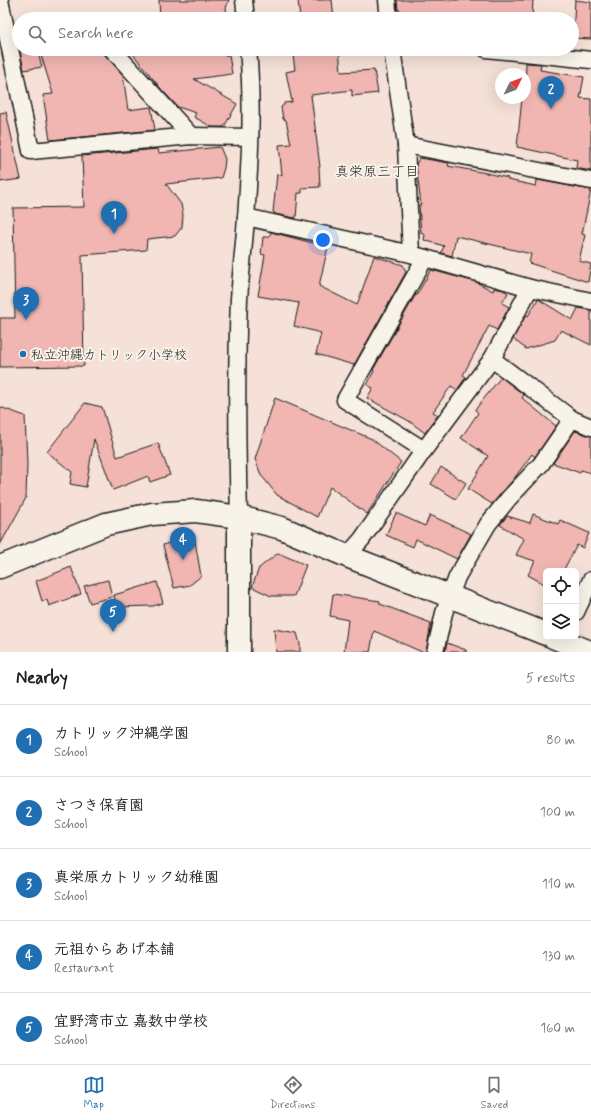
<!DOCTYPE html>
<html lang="en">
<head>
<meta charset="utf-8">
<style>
	:root { --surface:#fff; --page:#f2f2f2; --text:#202124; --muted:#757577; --line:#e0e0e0; --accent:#1f6fb2 }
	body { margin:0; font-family:Mynerve,"Klee One",sans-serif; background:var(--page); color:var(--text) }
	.controls { position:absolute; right:12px; bottom:12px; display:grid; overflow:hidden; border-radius:6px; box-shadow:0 4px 16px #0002 }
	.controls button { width:36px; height:36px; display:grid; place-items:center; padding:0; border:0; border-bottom:1px solid var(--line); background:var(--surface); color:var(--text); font:20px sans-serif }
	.compass { position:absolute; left:495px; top:68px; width:36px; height:36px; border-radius:50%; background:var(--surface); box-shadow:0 4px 16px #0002; rotate:47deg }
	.you { position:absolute; left:323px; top:240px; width:14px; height:14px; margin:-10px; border:3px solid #fff; border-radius:50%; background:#1a73e8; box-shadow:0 0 0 6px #1a73e833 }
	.badge { display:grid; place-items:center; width:26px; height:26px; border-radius:50%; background:var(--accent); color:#fff; font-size:13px; font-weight:700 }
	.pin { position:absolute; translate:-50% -33px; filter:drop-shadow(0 1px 2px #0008) }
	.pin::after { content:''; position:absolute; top:21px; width:14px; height:12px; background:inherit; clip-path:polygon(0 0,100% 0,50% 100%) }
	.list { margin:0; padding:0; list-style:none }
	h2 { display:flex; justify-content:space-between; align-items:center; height:52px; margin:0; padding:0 16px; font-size:17px }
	h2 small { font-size:13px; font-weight:400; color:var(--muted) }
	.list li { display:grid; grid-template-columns:26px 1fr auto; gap:12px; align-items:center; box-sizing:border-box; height:72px; padding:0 16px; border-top:1px solid var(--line) }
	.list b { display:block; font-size:15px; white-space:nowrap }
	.list p { margin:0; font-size:13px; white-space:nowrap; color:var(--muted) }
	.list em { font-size:13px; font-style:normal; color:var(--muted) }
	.icon { flex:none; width:22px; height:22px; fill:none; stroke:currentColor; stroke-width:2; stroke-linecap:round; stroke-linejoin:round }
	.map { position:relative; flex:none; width:591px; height:652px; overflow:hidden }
	.search { position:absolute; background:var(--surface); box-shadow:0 4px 16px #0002; left:12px; right:12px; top:12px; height:44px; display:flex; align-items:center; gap:10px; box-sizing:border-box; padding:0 14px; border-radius:22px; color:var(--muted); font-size:15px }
	.sheet { height:412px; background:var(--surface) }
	nav { display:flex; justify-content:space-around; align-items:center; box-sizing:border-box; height:56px; border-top:1px solid var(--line); background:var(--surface); font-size:11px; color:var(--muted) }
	nav a { display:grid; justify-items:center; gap:2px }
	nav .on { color:var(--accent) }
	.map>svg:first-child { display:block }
	.building { fill:#f1b6b1; stroke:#1c1c1c }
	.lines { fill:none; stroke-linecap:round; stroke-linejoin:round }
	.street-casing { stroke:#1c1c1c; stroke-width:19 }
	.secondary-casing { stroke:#1c1c1c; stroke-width:25 }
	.street { stroke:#f7f3e8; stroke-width:16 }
	.secondary { stroke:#f7f3e8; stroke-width:22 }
	.poi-dot { fill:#1f6fb2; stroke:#f7f3e8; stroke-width:1.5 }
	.labels { text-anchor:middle; stroke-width:4; stroke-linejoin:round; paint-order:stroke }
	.poi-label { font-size:13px; fill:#1c1c1c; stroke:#f7f3e8; text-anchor:start }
	.neighbourhood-label { font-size:14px; fill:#1c1c1c; stroke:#f7f3e8 }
</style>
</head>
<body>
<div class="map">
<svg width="591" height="652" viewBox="0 0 591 652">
	<rect width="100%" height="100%" fill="#f5e1d8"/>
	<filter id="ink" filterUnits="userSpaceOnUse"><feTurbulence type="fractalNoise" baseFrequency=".025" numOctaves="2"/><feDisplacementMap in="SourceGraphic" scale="8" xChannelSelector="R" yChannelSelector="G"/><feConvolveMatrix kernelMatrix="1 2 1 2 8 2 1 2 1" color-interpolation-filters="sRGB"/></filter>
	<g filter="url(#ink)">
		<g class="building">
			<polygon points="159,0 229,0 226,8 228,19 160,19"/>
			<polygon points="298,0 332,0 334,19 300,19"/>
			<polygon points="397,0 533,0 532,19 447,19 424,15 424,19 400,19 400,10 398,10"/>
			<polygon points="575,0 591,2 591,39 573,38"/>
			<polygon points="37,49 42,67 24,70 20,51"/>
			<polygon points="60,49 103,49 105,55 123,75 128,110 151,107 155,130 50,140 43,95 53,94 41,55"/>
			<polygon points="129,49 225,49 225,55 229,55 232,74 194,79 237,104 224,127 212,127 194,117 196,113 178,107 162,90"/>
			<polygon points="303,49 339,49 341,72 374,70 378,93 352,96 352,90 311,95 320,167 319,167 320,187 302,188 302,193 298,193 296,218 275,214 275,213 273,212 277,174 282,175 279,145 291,144 286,120 283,119 281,107 284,105 284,103 292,102 286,72 295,70 293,55 303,54"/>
			<polygon points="526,63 541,64 540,70 584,77 580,98 591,99 591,171 576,168 577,160 517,147 522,98 525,98"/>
			<polygon points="6,112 21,179 0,182 0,113"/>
			<polygon points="220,147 225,159 224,168 221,178 166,184 181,204 183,215 182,227 175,236 147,239 146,250 82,255 84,366 0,367 0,318 15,318 13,208 84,207 82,156 158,149 159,153"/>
			<polygon points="420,158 449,163 448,166 486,173 508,178 508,180 536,186 537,180 591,190 582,234 585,235 579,261 591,264 588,282 529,263 531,254 456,236 452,256 441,253 444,246 424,240 425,235 421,233 419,205 421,205 416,164"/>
			<polygon points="271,232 328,247 319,286 357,305 374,256 403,265 406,272 354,365 316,354 321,333 294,326 299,303 258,296 265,255 261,254 263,237 269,237"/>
			<polygon points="431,270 476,282 493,291 494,288 503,290 508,293 502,303 509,307 497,330 489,326 463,375 466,377 457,390 451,386 433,412 438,415 425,433 409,421 367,398 373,388 367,385 374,371 373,370 416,294 416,296"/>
			<polygon points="538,299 572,320 578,308 591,310 591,345 561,330 555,340 526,349 513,339 526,315 528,316"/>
			<polygon points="501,377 524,395 522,398 556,426 535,457 532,454 513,480 492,504 468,489 488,456 461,438 478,413 475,410"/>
			<polygon points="275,398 372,439 401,462 367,514 330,487 317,517 277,495 261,475 255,459"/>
			<polygon points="85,403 102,407 117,457 158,443 170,475 150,482 148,476 113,490 94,439 86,487 70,484 72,472 47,452"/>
			<polygon points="0,407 25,416 27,463 26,498 0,545"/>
			<polygon points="575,431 591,436 591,473 581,470 580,473 553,463"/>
			<polygon points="441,467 466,483 456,499 431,484"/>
			<polygon points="396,513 425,526 430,515 471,534 457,559 416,539 413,547 386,535"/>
			<polygon points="533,514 558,524 560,520 589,533 583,548 577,545 563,571 546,571 546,585 528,575 535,561 516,555 524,539 500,525 507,516 530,523"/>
			<polygon points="194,535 201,576 190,585 174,588 163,545"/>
			<polygon points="278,553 306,565 294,596 271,596 252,587 259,568"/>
			<polygon points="71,567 81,594 49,606 47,600 42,601 36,581"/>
			<polygon points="108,580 112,597 90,603 84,586"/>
			<polygon points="157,582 163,603 153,606 116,607 114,595"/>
			<polygon points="333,594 380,601 380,604 431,623 426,652 422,652 374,631 370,652 344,652 348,620 330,616"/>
			<polygon points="274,629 297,633 300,644 300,652 276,652"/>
			<polygon points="447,643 466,650 466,652 445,652"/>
		</g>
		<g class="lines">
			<defs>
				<g id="street">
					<polyline points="0,0 31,151 191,136 250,137"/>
					<polyline points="244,0 246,19"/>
					<polyline points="387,0 389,19"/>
					<polyline points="112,49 191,136"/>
					<polyline points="392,49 406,145 411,254"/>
					<polyline points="486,49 591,60"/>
					<polyline points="406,145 591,181"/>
					<polyline points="246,217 411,254 530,288 591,301"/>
					<polyline points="492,359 572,419 591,427"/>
					<polyline points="424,450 345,400 425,258"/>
					<path d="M239 517C237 444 236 372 239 299 241 272 244 245 246 218 250 162 253 105 248 49"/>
					<polyline points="347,556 362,539 424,450 492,359 530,288"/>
					<polyline points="576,612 591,580"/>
					<polyline points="435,652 444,613 457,577 488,524 509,498 541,464 572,419"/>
				</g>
				<g id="secondary">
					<polyline points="239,517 239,652"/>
					<polyline points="0,567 106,524 152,514 196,511 239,517 282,528 347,556 546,634"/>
					<polyline points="553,637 590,652"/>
				</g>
			</defs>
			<use href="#street" class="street-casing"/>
			<use href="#secondary" class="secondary-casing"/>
			<use href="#street" class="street"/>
			<use href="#secondary" class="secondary"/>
		</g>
	</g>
	<circle class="poi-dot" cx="23" cy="354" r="4"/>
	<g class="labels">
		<g class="poi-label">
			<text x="31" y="359">私立沖縄カトリック小学校</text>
		</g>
		<g class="neighbourhood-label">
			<text x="377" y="176">真栄原三丁目</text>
		</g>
	</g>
</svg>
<div class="controls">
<button><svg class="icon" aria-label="locate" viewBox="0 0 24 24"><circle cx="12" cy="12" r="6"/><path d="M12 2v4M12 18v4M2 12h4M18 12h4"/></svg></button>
<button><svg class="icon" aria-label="layers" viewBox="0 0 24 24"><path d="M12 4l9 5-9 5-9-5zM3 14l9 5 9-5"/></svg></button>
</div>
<svg class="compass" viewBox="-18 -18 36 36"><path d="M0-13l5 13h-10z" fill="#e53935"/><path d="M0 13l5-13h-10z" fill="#757577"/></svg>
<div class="you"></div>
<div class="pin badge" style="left:114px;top:234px">1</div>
<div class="pin badge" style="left:551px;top:109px">2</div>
<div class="pin badge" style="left:26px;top:320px">3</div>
<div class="pin badge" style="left:183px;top:560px">4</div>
<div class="pin badge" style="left:113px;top:632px">5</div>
<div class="search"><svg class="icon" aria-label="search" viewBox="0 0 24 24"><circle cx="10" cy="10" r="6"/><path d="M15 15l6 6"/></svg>Search here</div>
</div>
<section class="sheet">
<h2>Nearby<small>5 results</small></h2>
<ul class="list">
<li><span class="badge">1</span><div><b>カトリック沖縄学園</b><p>School</p></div><em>80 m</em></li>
<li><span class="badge">2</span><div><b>さつき保育園</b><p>School</p></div><em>100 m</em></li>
<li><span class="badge">3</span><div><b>真栄原カトリック幼稚園</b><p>School</p></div><em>110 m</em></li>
<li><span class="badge">4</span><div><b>元祖からあげ本舗</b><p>Restaurant</p></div><em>130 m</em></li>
<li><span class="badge">5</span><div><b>宜野湾市立 嘉数中学校</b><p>School</p></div><em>160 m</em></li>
</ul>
</section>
<nav>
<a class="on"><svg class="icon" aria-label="map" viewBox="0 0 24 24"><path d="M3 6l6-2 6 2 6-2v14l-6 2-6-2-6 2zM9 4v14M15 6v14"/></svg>Map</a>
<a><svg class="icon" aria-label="directions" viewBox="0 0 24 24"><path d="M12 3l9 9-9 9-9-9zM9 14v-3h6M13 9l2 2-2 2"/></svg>Directions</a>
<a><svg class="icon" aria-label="saved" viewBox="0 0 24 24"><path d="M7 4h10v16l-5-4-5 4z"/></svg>Saved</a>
</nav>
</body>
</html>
